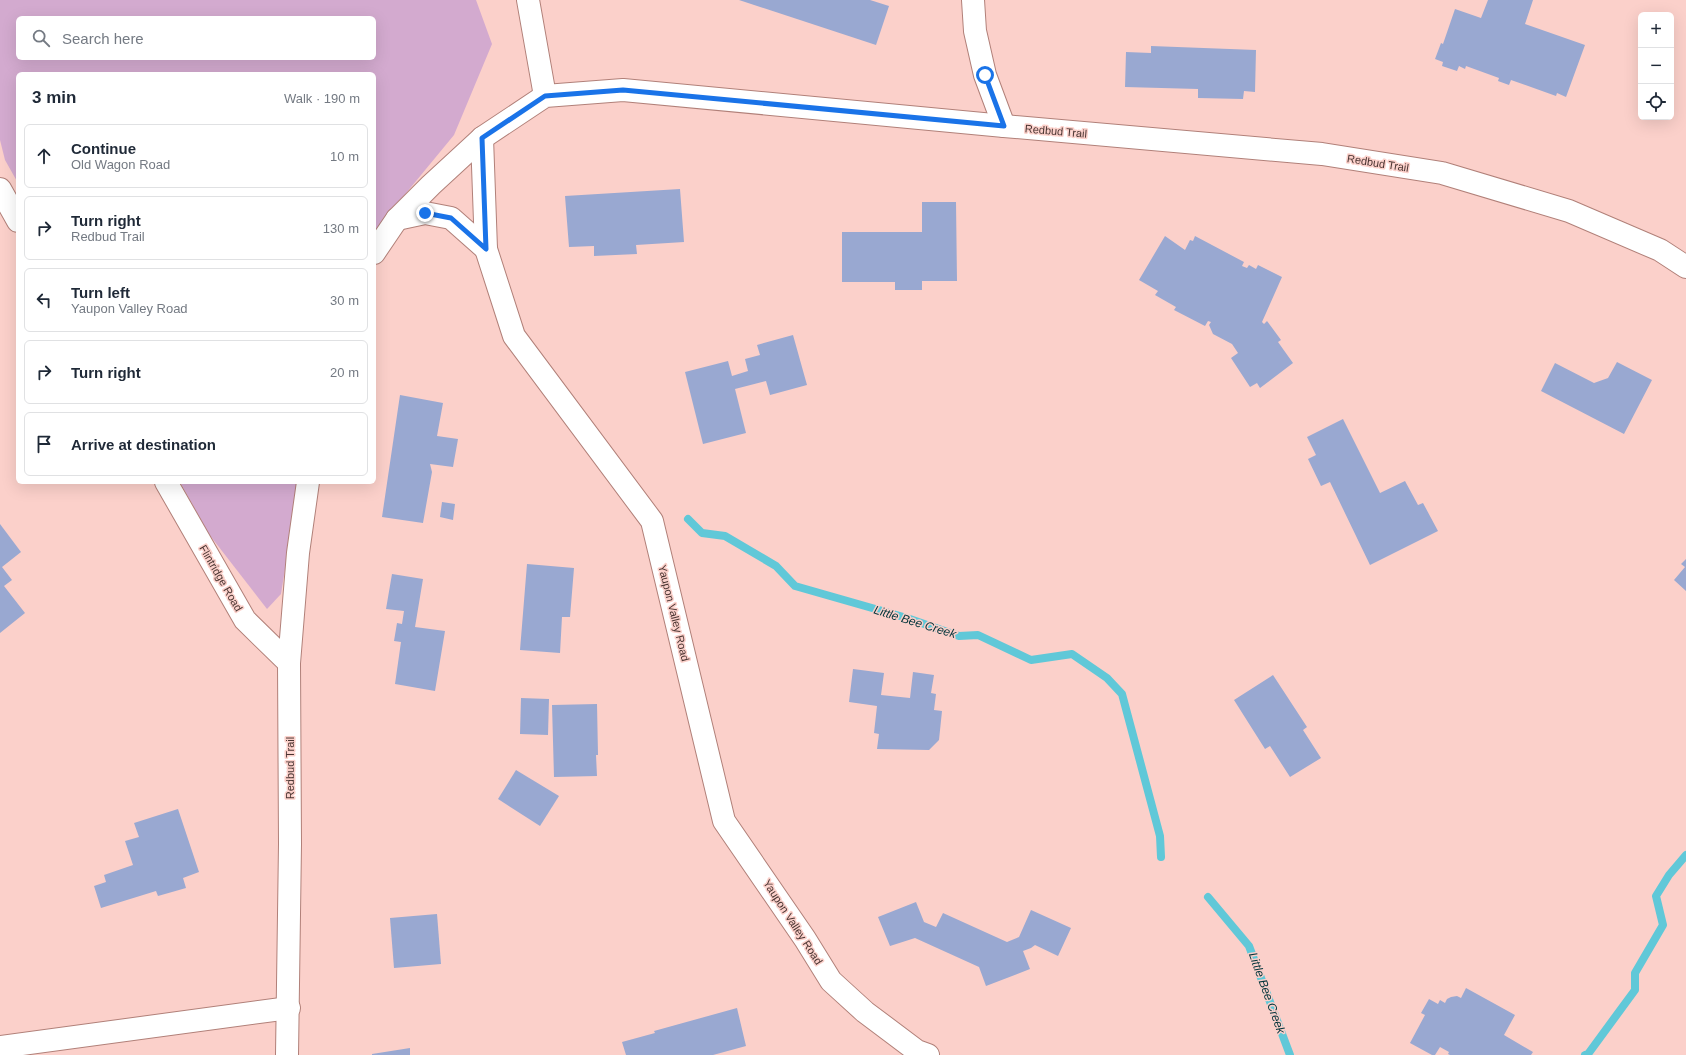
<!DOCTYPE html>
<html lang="en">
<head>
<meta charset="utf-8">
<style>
	:root { --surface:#fff; --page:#f2f2f3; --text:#1f2937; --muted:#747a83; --line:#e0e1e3 }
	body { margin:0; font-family:Arial,sans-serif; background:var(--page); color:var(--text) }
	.controls { position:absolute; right:12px; top:12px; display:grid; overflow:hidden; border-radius:6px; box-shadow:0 4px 16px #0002 }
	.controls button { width:36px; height:36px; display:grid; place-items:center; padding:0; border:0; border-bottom:1px solid var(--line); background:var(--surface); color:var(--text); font:20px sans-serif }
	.stop { position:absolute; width:12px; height:12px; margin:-9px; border:3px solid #1a73e8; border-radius:50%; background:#fff }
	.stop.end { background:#1a73e8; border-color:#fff; box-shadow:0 1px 4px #0008 }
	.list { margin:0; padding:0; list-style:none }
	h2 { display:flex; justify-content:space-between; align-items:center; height:52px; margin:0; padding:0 16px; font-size:17px }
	h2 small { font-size:13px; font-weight:400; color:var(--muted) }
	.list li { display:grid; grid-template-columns:26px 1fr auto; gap:12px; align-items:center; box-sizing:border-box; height:64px; margin:0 8px 8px; padding:0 8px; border:1px solid var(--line); border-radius:6px }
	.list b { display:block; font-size:15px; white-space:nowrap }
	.list p { margin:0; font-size:13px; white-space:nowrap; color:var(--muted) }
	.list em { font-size:13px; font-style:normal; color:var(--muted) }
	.icon { flex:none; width:22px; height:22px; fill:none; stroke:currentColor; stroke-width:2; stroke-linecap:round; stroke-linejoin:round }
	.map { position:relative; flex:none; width:1686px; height:1055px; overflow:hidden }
	.search { position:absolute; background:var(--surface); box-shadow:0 4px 16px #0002; left:16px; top:16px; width:360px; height:44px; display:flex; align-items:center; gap:10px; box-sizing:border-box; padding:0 14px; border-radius:6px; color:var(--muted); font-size:15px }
	.panel { position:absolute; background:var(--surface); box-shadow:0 4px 16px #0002; left:16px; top:72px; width:360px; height:412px; border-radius:6px }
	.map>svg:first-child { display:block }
	.green { fill:#d3aacf; fill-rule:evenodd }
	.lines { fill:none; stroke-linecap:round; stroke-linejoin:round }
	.stream { stroke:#60c8d8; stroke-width:8 }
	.building { fill:#99a8d1 }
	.street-casing { stroke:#b18079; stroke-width:24 }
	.secondary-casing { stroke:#b18079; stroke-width:24 }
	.street { stroke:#fff; stroke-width:22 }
	.secondary { stroke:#fff; stroke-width:22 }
	.route { stroke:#1a73e8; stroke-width:5 }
	.labels { text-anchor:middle; stroke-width:3; stroke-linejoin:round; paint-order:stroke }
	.street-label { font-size:11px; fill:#4a3532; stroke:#fbd0ca }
	.water-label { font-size:12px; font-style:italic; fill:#00333a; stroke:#fbd0ca }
</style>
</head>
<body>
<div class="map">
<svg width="1686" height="1055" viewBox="0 0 1686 1055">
	<rect width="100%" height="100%" fill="#fbd0ca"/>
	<g class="green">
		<path d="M0 0H476L492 44 454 135 374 232V74H18V183L5 160 0 140ZM18 18H374V58H18Z"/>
		<polygon points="180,482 299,482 281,594 267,609 208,533"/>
	</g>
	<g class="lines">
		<g class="stream">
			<polyline points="688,519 702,533 725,536 776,566 795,586 907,618 959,636 978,635 1031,660 1072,654 1107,678 1122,694 1160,836 1161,857"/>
			<polyline points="1208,897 1249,946 1290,1055"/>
			<polyline points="1585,1055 1588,1054 1635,990 1635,973 1663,925 1656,896 1669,875 1686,855"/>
		</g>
	</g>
	<g class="building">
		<polygon points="739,0 870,0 889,6 876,45"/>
		<polygon points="1488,0 1533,0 1525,24 1585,45 1566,97 1557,93 1556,96 1511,80 1509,85 1498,81 1499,78 1466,66 1465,69 1459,66 1457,71 1442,66 1443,62 1435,59 1441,43 1443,44 1455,9 1481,18"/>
		<polygon points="1151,46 1256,50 1255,92 1244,91 1243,99 1198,98 1198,89 1125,87 1126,52 1151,53"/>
		<polygon points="680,189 684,242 636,245 637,254 594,256 594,246 569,247 565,196"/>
		<polygon points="922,202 956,202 957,281 922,281 922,290 895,290 895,282 842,282 842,232 922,232"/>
		<polygon points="1165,236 1185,250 1190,240 1193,241 1195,236 1244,262 1242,266 1247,268 1249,265 1256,269 1258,265 1282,277 1262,322 1264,324 1267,321 1281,340 1278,342 1293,363 1260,388 1257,383 1250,387 1231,358 1238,353 1232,344 1213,334 1209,325 1211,322 1208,321 1205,326 1174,310 1176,307 1155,295 1158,291 1139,280"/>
		<polygon points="793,335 807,385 770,395 766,381 735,389 746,433 703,444 685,372 728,361 732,376 748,371 745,359 760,355 757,345"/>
		<polygon points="1617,362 1652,380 1624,434 1541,391 1555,363 1594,383 1608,378"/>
		<polygon points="400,395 443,403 437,436 458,439 453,467 430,464 432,472 423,523 382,517"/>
		<polygon points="1343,419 1380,493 1405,481 1418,505 1423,503 1438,531 1370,565 1330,482 1321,486 1308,459 1316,455 1307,437"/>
		<polygon points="442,502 455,504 453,520 440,517"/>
		<polygon points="0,524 21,552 2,567 12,580 4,586 25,613 0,633"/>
		<polygon points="1686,559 1686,591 1674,580 1685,567 1681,564"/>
		<polygon points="527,564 574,568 570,617 562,617 560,653 520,650"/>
		<polygon points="392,574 423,579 415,627 445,631 435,691 395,684 401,642 394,641 397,623 402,624 404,611 386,609"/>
		<polygon points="853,669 884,673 881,695 910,698 913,672 934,675 931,693 936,694 934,710 942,711 939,740 929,750 877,749 879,734 874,733 877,706 849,702"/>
		<polygon points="1273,675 1307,727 1303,730 1321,758 1290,777 1270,746 1265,749 1234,700"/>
		<polygon points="521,698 549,699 548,735 520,734"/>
		<polygon points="597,704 598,755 596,755 597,776 554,777 552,705"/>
		<polygon points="516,770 559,796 540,826 498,799"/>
		<polygon points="178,809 199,872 183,878 186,888 158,896 156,891 101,908 94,886 106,882 104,875 133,865 125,841 139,837 134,823"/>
		<polygon points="916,902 924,922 936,927 943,913 1007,942 1019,937 1031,910 1071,928 1058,956 1035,945 1031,948 1023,951 1030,969 986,986 979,967 915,938 890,946 878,917"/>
		<polygon points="437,914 441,964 394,968 390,918"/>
		<polygon points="1466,988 1515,1015 1504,1035 1533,1052 1531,1055 1450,1055 1448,1054 1449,1052 1440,1047 1435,1055 1432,1055 1410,1043 1425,1015 1421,1013 1429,999 1438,1004 1440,1000 1445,1003 1447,999 1451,997 1457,996 1461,998"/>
		<polygon points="737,1008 746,1046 713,1055 626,1055 622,1042 655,1033 654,1031"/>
		<polygon points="410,1048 410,1055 372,1055 372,1054"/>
	</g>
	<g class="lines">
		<defs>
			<g id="street">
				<polyline points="528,0 545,96"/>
				<polyline points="973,0 975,31 985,75 1004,126"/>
				<polyline points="0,189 18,221"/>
				<polyline points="166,482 245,620 289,663"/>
				<polyline points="0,1047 289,1008"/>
			</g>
			<g id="secondary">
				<polyline points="482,138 486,249 514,336 652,521 724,821 805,939 831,981 865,1012 917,1051 928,1055"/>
				<polyline points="397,219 425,213 451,218 486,249"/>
				<polyline points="374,253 397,219 431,185 482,138 545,96 623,90 1004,126 1322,154 1442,173 1569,211 1660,250 1686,267"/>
				<polyline points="287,1055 290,844 289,663 298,553 308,482"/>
			</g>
		</defs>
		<use href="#street" class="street-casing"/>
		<use href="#secondary" class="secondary-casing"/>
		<use href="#street" class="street"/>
		<use href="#secondary" class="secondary"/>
	</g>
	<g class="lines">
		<polyline class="route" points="425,213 451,218 486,249 482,138 545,96 623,90 1004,126 985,75"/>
	</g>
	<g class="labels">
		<g class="street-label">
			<text transform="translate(1056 131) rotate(5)" y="4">Redbud Trail</text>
			<text transform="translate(1378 163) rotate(9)" y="4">Redbud Trail</text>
			<text transform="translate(221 578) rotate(60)" y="4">Flintridge Road</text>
			<text transform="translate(674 613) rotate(76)" y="4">Yaupon Valley Road</text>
			<text transform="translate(290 768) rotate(-90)" y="4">Redbud Trail</text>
			<text transform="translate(793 922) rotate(57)" y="4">Yaupon Valley Road</text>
		</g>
		<g class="water-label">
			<text transform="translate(915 622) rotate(17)" y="4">Little Bee Creek</text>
			<text transform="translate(1267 993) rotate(70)" y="4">Little Bee Creek</text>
		</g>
	</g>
</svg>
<div class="controls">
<button>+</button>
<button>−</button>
<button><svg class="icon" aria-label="locate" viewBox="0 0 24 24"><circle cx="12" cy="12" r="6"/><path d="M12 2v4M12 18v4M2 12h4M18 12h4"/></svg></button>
</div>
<div class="stop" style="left:985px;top:75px"></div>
<div class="stop end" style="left:425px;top:213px"></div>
<div class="search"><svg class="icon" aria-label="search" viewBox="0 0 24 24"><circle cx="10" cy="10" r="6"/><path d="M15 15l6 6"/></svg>Search here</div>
<section class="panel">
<h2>3 min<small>Walk · 190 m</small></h2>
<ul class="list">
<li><svg class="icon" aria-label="ahead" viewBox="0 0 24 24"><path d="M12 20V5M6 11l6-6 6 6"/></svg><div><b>Continue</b><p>Old Wagon Road</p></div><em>10 m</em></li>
<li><svg class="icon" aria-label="right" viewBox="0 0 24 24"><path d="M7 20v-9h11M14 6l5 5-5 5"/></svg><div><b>Turn right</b><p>Redbud Trail</p></div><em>130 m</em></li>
<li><svg class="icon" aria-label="left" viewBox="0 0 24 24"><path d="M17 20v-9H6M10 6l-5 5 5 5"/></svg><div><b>Turn left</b><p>Yaupon Valley Road</p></div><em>30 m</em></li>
<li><svg class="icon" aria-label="right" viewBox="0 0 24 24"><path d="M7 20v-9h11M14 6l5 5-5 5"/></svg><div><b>Turn right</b></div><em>20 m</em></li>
<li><svg class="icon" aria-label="arrive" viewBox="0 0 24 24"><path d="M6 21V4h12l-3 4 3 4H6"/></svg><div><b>Arrive at destination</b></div></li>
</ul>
</section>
</div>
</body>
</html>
